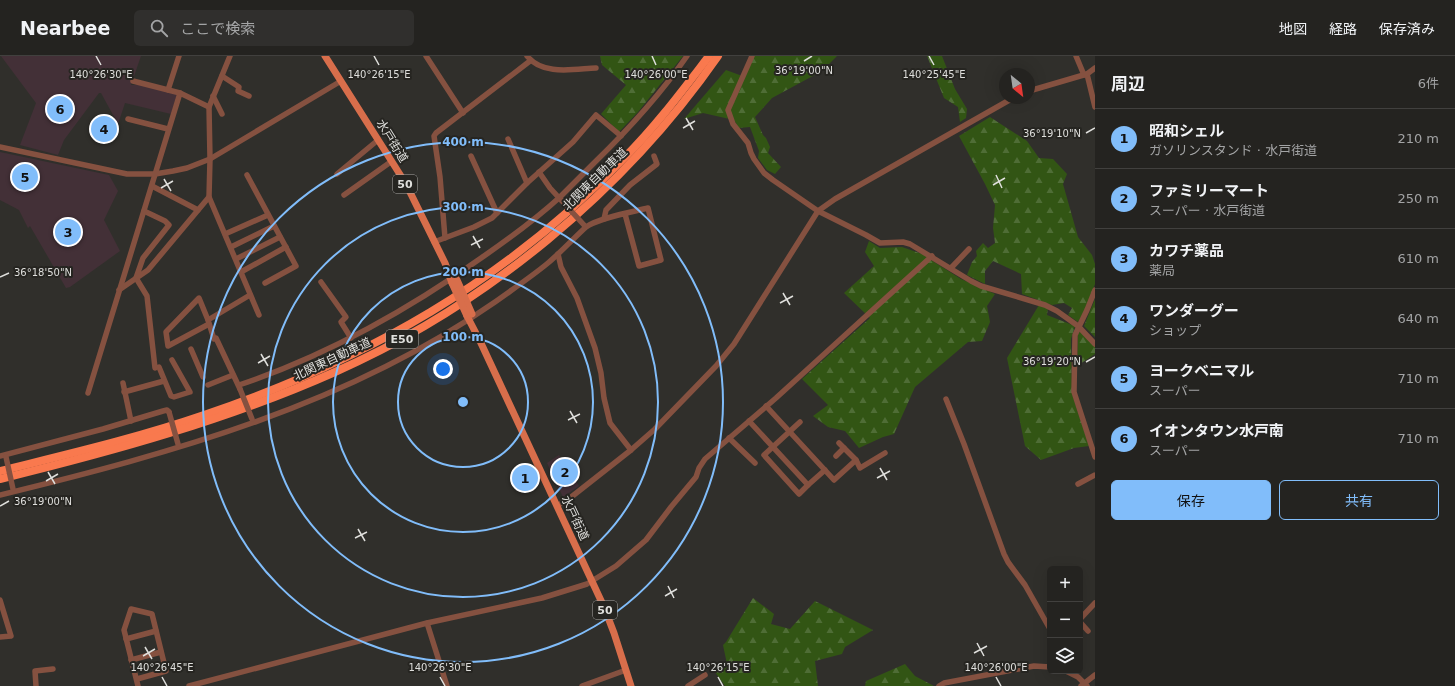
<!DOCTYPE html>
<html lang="ja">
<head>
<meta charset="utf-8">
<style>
	:root { --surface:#242320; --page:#302f2d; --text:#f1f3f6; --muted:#a3a4a5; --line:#41403e; --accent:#81bdfa }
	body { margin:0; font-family:"DejaVu Sans","Noto Sans JP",sans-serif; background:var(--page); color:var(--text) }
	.controls { position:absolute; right:12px; bottom:12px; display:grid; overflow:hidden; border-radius:6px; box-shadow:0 4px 16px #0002 }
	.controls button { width:36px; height:36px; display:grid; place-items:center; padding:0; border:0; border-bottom:1px solid var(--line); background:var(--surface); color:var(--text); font:20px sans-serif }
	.compass { position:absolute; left:999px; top:12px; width:36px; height:36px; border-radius:50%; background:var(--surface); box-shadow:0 4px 16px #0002; rotate:151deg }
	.you { position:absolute; left:443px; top:313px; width:14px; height:14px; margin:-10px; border:3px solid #fff; border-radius:50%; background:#1a73e8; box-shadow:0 0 0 6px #1a73e833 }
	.badge { display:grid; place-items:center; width:26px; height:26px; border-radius:50%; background:var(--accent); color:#111; font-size:13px; font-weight:700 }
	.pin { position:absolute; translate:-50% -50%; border:2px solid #fff; box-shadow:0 1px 4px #0006 }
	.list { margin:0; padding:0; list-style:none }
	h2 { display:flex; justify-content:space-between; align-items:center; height:52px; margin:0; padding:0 16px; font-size:17px }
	h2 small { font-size:13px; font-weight:400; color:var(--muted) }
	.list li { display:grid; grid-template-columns:26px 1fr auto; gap:12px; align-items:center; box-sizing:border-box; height:60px; padding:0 16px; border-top:1px solid var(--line) }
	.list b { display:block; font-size:15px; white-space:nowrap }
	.list p { margin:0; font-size:13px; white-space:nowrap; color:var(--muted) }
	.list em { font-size:13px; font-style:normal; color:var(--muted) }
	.actions { display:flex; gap:8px; padding:12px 16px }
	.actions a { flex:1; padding:9px 0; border:1px solid var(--accent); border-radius:6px; text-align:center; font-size:14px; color:var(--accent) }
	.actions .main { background:var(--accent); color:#111 }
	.icon { flex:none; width:22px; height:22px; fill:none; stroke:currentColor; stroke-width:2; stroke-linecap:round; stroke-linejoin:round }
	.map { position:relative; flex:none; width:1095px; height:630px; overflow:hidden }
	header { display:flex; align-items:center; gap:24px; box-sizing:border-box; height:56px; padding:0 20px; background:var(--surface); border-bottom:1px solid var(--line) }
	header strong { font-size:19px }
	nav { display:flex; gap:22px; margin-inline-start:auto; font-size:14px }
	.search { width:280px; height:36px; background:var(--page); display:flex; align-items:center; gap:10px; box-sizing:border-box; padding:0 14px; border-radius:6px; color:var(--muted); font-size:15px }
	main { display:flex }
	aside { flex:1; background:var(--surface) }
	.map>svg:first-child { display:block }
	.commercial { fill:#433037 }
	.forest { fill:url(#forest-firs) }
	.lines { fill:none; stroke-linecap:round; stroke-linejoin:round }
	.minor { stroke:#855140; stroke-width:5.5 }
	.major { stroke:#d86e4b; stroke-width:7 }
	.highway { stroke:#f9794e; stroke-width:8 }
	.minor-bridge { stroke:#855140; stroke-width:5.5 }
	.major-bridge { stroke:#d86e4b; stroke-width:7 }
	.ticks { fill:none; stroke:#dfdfdc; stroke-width:1.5 }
	.ring { fill:none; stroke:#81bdfa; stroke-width:2 }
	.labels { text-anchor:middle; stroke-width:4; stroke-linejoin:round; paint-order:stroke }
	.shield { fill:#262521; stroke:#a8a7a4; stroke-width:1 }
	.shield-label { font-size:11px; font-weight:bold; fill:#dfdfdc }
	.street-label { font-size:12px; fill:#dfdfdc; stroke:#262521 }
	.ticks-label { font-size:10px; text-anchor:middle; fill:#dfdfdc; stroke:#262521; stroke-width:4; stroke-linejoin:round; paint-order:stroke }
	.centre { fill:#81bdfa; stroke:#262521; stroke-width:2 }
	.ring-label { font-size:12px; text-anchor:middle; font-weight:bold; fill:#81bdfa; stroke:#262521; stroke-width:4; stroke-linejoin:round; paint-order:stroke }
</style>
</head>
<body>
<header>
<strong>Nearbee</strong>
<div class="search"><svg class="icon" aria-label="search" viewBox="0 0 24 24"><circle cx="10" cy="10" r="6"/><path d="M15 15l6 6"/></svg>ここで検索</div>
<nav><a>地図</a><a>経路</a><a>保存済み</a></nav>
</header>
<main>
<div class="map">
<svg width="1095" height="630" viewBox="0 0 1095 630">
	<defs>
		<pattern id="forest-firs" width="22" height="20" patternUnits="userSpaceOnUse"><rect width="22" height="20" fill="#325514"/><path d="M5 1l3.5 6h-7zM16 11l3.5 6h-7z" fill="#4f6d36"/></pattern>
	</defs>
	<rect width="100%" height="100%" fill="#302f2b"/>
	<g class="commercial">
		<polygon points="1,0 141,0 131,29 141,29 177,38 171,58 125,47 118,68 101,37 99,37 64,84 58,99 20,89 36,47"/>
		<polygon points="0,96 109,119 118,135 104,164 120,195 70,231 66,232 30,170 28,172 19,154 0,144"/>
		<polygon points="559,399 579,430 563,441 547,407"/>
	</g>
	<g class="forest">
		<polygon points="600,0 683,0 638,56 619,76 601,58 626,29 602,9"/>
		<polygon points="754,0 837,0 822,15 772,42 755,61 763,79 766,82 770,91 768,97 781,111 775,118 767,114 758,102 759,95 750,71 739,72 734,64 703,57 684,63 726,14 745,21"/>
		<polygon points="927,0 942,0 955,33 967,53 966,62 960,66 958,51 944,42"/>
		<polygon points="990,61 1027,85 1039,102 1053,103 1067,118 1063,128 1078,181 1092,199 1095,208 1095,228 1085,254 1078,266 1068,259 1072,252 1064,247 1052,249 1022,238 1021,218 993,205 985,215 985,228 967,219 972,206 977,200 976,195 983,187 988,192 995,187 993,172 995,149 985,128 959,80"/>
		<polygon points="869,185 880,192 902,191 925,199 931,204 961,223 995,238 987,250 990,266 982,285 968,286 915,331 894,378 883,381 859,392 845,375 828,371 813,360 828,349 802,323 870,262 844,237 874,210 865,196"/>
		<polygon points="1095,243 1095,281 1084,270"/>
		<polygon points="1039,249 1048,252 1047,259 1075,270 1071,283 1072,338 1089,390 1074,392 1041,404 1025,390 1007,302"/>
		<polygon points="1080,275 1095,291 1095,298 1077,310 1078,278"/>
		<polygon points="753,542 774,558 771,568 790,573 815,545 873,574 845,591 842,598 815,605 818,630 725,630 715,616 727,608 723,589 726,586"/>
		<polygon points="905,608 915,620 934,630 865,630 866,625"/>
	</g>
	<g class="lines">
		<g class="minor">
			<polyline points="426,0 463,57"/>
			<path d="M527 0C543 20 574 13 596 12"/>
			<polyline points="752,0 728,54 733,68 748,87 751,97 754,103 764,117 773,124 818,155 866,179 880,187 903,186 910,188 971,225 981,230 1045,249 1057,255 1078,270 1095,288"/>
			<polyline points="1076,0 1084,19"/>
			<polyline points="1087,18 1095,51"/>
			<polyline points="222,20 239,31 238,35 249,40"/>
			<polyline points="133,25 180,37"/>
			<polyline points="168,34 179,0"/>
			<polyline points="1029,35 1087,18 1095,12"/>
			<polyline points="213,40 222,58"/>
			<polyline points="128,63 168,73"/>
			<polyline points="508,83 527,127"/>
			<polyline points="0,91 127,118 155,118 173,115 187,112 210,103 341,25"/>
			<polyline points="471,100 497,157"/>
			<polyline points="539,116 550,132 561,144"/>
			<polyline points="337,118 378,84"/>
			<polyline points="247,119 296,210 265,227"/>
			<polyline points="152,130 198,154"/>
			<polyline points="344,139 392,105"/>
			<polyline points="209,141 259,259"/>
			<polyline points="144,155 165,165 169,169 143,202 136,222 147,240 155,312"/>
			<polyline points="604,163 606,154 630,129 657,108 654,100"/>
			<polyline points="225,178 268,159"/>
			<polyline points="445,182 440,121 434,80 436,77 530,5"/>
			<polyline points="434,186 474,171 492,162 527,127 573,86 596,59 621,80"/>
			<polyline points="231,191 274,170"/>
			<polyline points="558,198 561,211 577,242 595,292 601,317 604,342 610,367 631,394"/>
			<polyline points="236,203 280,181"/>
			<polyline points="951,212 969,193"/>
			<polyline points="241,216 286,191"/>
			<polyline points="321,226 346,261 341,266 351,282"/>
			<polyline points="119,234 148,214 209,141 210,103 209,51 230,0"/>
			<polyline points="1095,234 1087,254 1075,279 1074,336 1095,401"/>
			<polyline points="208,264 199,242 166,276 168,290 209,268"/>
			<polyline points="216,282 240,333"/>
			<polyline points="214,283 208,264 250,239"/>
			<polyline points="191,293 203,321"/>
			<polyline points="159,311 171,340 174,341 190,336 172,304"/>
			<polyline points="123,327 131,365"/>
			<polyline points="208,329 233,319"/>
			<path d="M239 329C326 300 408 254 484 200 510 182 536 163 560 141 571 130 583 118 594 107 628 74 660 39 687 0"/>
			<polyline points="124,336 164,325"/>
			<polyline points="88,337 180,37 209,51"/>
			<polyline points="946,343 964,388 1004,498 1008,506 1025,529 1050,573"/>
			<polyline points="766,350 834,424 856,404"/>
			<polyline points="749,365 808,429 825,414"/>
			<polyline points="800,366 764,399 799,438 808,429"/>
			<polyline points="729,382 755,407"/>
			<polyline points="839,387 856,404 860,412 885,397"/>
			<polyline points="0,400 103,373 163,355 167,354 169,356"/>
			<polyline points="836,400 844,392"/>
			<polyline points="1078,428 1095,419"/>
			<path d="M0 439C173 397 347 349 495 246 513 233 531 221 548 207 561 196 573 183 586 171 598 162 632 156 648 152L661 204 639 210 625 158"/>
			<polyline points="557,450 570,442 631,394 655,373 716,310 734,288 818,155 835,143 1013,42"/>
			<polyline points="0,544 11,580 0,581"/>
			<polyline points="1080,563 1095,547"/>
			<polyline points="1080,566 1088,575"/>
			<polyline points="427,567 447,630"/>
			<polyline points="126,583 156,575"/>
			<polyline points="131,604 161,596"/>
			<polyline points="1066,615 1078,621 1087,630"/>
			<polyline points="137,623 166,615 152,558 131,553 124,574 138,630"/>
			<polyline points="36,630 35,615 53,613"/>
			<polyline points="189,630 427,567 542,542 587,528 616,510 646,484 671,451 696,421 699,412 705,403 776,342 932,200"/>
			<polyline points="582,630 626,614"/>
			<polyline points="688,630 705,619"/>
			<polyline points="939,630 944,627 1034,610 1050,611"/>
			<polyline points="1081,630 1095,619"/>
		</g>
		<g class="major">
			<polyline points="325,0 406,128 445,207 452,227"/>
			<polyline points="467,260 480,285 604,551 614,577 631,630"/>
		</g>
		<g class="highway">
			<path d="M0 415C68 398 137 382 204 359 366 304 506 225 625 101 656 70 682 35 709 0"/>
			<path d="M0 423C114 395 227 364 335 316 485 250 624 135 718 0"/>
		</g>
		<g class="minor-bridge">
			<polyline points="561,144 584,169"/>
			<polyline points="240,333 252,363"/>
			<polyline points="169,356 178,388"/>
			<polyline points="6,401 13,433"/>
		</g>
		<g class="major-bridge">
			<polyline points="457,224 472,258"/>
			<polyline points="452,227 467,260"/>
		</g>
	</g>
	<path class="ticks" d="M96 0 101 9M374 0 379 9M652 0 656 9M929 0 934 9M804 5 812 0M686 62 693 74M683 72 695 65M1086 77 1095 72M996 119 1002 132M164 123 171 135M993 129 1005 122M161 132 173 125M473 180 480 192M471 189 483 183M0 221 9 217M783 237 790 249M780 247 793 240M261 298 268 310M1086 306 1095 301M258 307 270 300M570 355 577 367M568 364 580 358M880 412 887 424M48 416 55 428M877 422 890 415M46 425 58 418M0 450 9 445M358 473 365 485M355 482 367 476M668 530 674 542M665 540 677 533M977 587 984 600M145 591 152 603M974 597 987 590M143 600 155 593M162 621 167 630M440 621 445 630M718 621 723 630M996 621 1001 630"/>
	<g class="ring">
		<circle cx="463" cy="346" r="65"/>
		<circle cx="463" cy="346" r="130"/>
		<circle cx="463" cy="346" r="195"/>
		<circle cx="463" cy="346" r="260"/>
	</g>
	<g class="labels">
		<g class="shield">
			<rect x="393" y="119" width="24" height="18" rx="3"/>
			<rect x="386" y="274" width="32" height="18" rx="3"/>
			<rect x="593" y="545" width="24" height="18" rx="3"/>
		</g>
		<g class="shield-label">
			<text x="405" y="132">50</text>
			<text x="402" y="287">E50</text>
			<text x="605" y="558">50</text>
		</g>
		<g class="street-label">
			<text transform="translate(392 85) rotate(58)" y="4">水戸街道</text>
			<text transform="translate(595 123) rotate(-44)" y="4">北関東自動車道</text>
			<text transform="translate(332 303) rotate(-25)" y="4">北関東自動車道</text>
			<text transform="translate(575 462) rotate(65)" y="4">水戸街道</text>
		</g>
	</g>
	<g class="ticks-label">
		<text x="804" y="18">36°19'00"N</text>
		<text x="101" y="22">140°26'30"E</text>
		<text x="379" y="22">140°26'15"E</text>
		<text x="656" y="22">140°26'00"E</text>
		<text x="934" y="22">140°25'45"E</text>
		<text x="1052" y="81">36°19'10"N</text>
		<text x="43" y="220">36°18'50"N</text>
		<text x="1052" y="309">36°19'20"N</text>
		<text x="43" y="449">36°19'00"N</text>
		<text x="162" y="615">140°26'45"E</text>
		<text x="440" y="615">140°26'30"E</text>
		<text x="718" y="615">140°26'15"E</text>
		<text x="996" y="615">140°26'00"E</text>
	</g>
	<circle cx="463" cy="346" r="6" class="centre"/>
	<g class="ring-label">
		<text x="463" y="90">400 m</text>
		<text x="463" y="155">300 m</text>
		<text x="463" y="220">200 m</text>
		<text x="463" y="285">100 m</text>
	</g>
</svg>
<div class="controls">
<button>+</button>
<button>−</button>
<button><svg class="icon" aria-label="layers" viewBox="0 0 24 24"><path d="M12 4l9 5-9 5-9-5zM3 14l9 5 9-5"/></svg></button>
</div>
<svg class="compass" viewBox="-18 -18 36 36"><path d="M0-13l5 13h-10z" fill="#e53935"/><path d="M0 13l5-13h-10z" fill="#a3a4a5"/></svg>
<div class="you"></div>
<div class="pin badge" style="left:525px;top:422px">1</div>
<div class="pin badge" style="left:565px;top:416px">2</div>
<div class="pin badge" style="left:68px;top:176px">3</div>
<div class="pin badge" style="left:104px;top:73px">4</div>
<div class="pin badge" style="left:25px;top:121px">5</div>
<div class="pin badge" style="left:60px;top:53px">6</div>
</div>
<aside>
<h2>周辺<small>6件</small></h2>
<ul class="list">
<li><span class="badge">1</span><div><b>昭和シェル</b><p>ガソリンスタンド · 水戸街道</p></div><em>210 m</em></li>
<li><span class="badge">2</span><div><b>ファミリーマート</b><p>スーパー · 水戸街道</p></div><em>250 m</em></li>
<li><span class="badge">3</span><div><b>カワチ薬品</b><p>薬局</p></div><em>610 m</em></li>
<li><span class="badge">4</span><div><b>ワンダーグー</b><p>ショップ</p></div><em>640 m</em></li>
<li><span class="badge">5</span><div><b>ヨークベニマル</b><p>スーパー</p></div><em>710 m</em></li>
<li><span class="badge">6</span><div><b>イオンタウン水戸南</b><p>スーパー</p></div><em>710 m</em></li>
</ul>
<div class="actions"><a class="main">保存</a><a>共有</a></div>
</aside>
</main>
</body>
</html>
